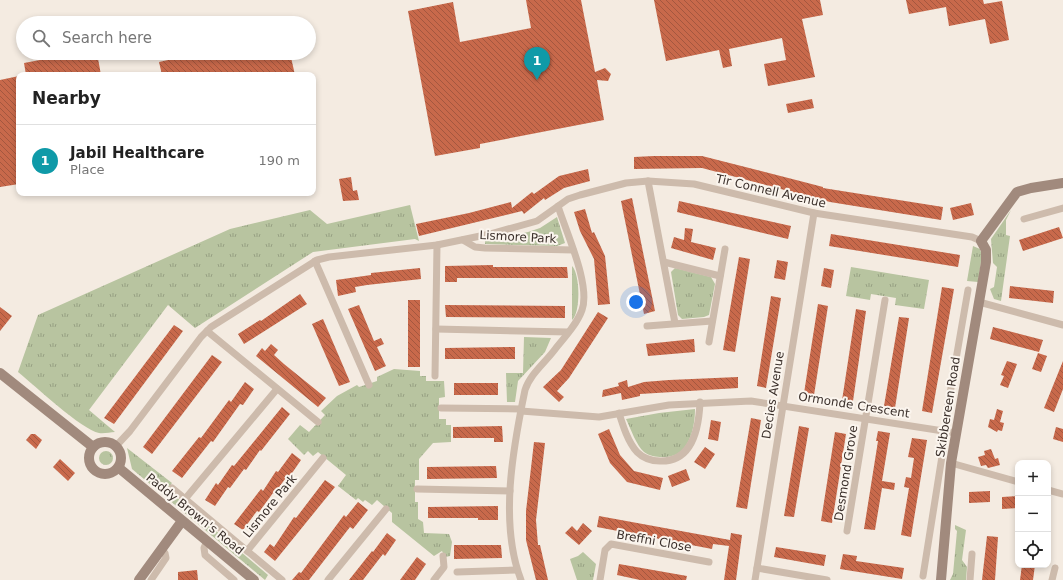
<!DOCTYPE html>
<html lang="en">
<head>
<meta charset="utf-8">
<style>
	:root { --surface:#fff; --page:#f6f6f6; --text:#222; --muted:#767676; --line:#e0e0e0; --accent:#0f766e }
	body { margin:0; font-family:"DejaVu Sans",sans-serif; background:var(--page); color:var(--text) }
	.controls { position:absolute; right:12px; bottom:12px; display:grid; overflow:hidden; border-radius:8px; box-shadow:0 2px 6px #0003 }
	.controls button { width:36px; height:36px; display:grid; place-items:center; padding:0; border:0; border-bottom:1px solid var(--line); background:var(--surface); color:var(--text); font:20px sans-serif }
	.you { position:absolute; left:636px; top:302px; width:14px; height:14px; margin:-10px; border:3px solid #fff; border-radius:50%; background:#1a73e8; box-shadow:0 0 0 6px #1a73e833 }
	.badge { display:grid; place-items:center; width:26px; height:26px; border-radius:50%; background:var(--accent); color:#fff; font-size:13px; font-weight:700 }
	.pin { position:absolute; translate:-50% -33px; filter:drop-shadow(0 1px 2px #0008) }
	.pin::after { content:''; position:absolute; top:21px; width:14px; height:12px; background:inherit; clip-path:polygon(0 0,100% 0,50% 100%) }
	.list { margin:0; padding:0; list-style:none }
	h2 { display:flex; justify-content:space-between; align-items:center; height:52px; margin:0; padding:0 16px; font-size:17px }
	h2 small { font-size:13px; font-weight:400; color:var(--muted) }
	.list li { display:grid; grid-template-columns:26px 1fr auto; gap:12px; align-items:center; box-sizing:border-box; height:72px; padding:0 16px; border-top:1px solid var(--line) }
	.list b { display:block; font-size:15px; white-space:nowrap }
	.list p { margin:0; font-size:13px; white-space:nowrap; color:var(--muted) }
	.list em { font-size:13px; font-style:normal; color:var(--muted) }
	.icon { flex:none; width:22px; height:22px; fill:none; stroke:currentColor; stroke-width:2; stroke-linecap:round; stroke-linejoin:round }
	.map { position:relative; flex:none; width:1063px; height:580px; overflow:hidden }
	.search { position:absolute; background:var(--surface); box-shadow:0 2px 6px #0003; left:16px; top:16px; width:300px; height:44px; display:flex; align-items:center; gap:10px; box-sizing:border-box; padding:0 14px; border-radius:22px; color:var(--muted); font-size:15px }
	.panel { position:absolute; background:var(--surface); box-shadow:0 2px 6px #0003; left:16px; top:72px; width:300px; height:124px; border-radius:8px }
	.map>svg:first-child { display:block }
	.grass { fill:url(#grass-tufts) }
	.building { fill:url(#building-back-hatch) }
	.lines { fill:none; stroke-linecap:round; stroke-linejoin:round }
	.street { stroke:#cdbbac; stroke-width:7 }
	.secondary { stroke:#a18a7d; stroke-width:10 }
	.labels { text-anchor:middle; stroke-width:4; stroke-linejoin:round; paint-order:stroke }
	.street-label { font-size:12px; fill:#3b302b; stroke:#fbf5ee }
</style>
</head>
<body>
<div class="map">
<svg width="1063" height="580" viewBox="0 0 1063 580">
	<defs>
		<pattern id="grass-tufts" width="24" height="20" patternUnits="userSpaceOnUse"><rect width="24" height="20" fill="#b8c4a0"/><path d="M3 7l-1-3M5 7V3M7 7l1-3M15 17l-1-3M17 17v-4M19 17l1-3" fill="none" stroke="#97a083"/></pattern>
		<pattern id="building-back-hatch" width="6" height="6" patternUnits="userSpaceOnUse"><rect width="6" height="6" fill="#c8694b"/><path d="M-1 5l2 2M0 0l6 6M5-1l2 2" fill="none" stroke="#a4573f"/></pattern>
	</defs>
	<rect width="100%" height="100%" fill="#f4ebe1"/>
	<g class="grass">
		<path d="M410 205 419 241 415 239 313 252 195 328 168 305 89 410 115 432C110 432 104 434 99 433 82 430 34 385 18 372L38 315 230 229 310 210 327 224Z"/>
		<polygon points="1011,210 1006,220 1006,235 1010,236 1001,301 994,299 990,289 994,287 997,267 993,263 991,239"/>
		<polygon points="557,217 565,243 557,246 485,244 485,241 528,232 540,228"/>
		<polygon points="973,246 980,249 982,255 978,282 967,281"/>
		<path d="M572 266C580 274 581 312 572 320Z"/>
		<polygon points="851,267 929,280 924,309 895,305 896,298 871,294 870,300 846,296"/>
		<polygon points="675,268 711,277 715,284 709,315 704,317 682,319 678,315 671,272"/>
		<polygon points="524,337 551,338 545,352 518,381 515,402 507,402 506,373 523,373"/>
		<polygon points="394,369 420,371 420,376 426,376 426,381 444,381 445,397 439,398 439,419 446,419 446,425 451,425 451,442 433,443 419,459 419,480 415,480 415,502 418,502 418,519 423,522 424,533 449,534 452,542 450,556 445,557 442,551 434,556 392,522 392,513 377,500 372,505 365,500 363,502 358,498 356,500 338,486 346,475 318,452 313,456 308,451 304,455 288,439 300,425 309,432 325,415 321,411 337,396 357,385 359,387 377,381 377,377"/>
		<path d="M695 409C695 430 688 459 662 457 656 457 649 456 644 452 636 445 631 429 626 419L659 413Z"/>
		<polygon points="127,448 172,483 167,489 268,575 265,580 132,469"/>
		<circle cx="106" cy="458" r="7"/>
		<polygon points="955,525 966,530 962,560 967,567 966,580 950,580 953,574 957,531 955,529"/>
		<polygon points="583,552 596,564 593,580 577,580 570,559 578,556"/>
	</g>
	<g class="building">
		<polygon points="526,0 581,0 595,72 605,68 611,74 608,81 597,80 604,120 480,144 480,148 435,156 408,11 453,2 460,42 531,28"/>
		<polygon points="654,0 820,0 823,15 802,19 815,77 768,86 764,64 786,60 782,38 729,49 732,66 723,68 719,50 666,61"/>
		<polygon points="906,0 983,0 984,4 1002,1 1009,40 990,44 985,19 949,26 946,7 909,14"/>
		<polygon points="77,53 97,53 101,75 26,75 24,63"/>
		<polygon points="200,53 290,53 295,75 162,75 159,62"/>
		<polygon points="19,76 19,184 0,187 0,80"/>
		<polygon points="812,99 814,108 788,113 786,104"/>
		<polygon points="654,156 702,156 800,181 823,187 823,188 943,207 941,220 830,202 702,168 634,169 634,157"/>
		<polygon points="588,169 590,181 564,188 545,200 544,198 524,214 522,211 419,236 416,224 469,213 511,202 512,208 532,192 534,194 559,176"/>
		<polygon points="351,177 353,191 357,190 359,200 343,201 339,179"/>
		<polygon points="632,198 655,311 644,314 621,201"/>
		<polygon points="679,201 791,226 788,239 677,212"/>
		<polygon points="971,203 974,215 953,220 950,208"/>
		<polygon points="585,209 592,233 594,232 605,256 610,304 598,305 594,259 580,231 574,212"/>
		<polygon points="1059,227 1063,238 1023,251 1019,240"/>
		<polygon points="685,228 693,229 691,242 716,248 713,260 671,248 674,237 684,240"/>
		<polygon points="831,234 960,255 958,267 829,246"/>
		<polygon points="739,257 750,259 735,352 723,350"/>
		<polygon points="777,260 788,262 785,280 774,278"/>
		<polygon points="493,265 493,267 567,267 568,278 457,278 457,282 445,282 445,266"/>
		<polygon points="420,268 421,279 367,285 355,287 356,292 338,296 336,280 371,275 371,273"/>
		<polygon points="824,268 834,270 831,288 821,286"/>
		<polygon points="1010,286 1054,291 1053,303 1009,298"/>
		<polygon points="942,287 954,289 932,413 922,411"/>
		<polygon points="300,294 307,304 244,344 238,334 260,320 261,321"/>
		<polygon points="771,296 781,298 766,388 757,386"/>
		<rect x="408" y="300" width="12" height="67"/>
		<polygon points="818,304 828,306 814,395 804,393"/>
		<polygon points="359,305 374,341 381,338 384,344 377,347 386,366 375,371 348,309"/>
		<polygon points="445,305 565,306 565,318 446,317"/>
		<polygon points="0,307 12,316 0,331"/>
		<polygon points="856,309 866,311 852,408 841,407"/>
		<polygon points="598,312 608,318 569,378 557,391 564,397 559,402 543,387 561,370"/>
		<polygon points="899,317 909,318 895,408 884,406"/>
		<polygon points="323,319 350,382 339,386 312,324"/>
		<polygon points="174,325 183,331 114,424 104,418"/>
		<polygon points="993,327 1043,340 1039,352 990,339"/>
		<polygon points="694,339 695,352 648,356 646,344"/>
		<polygon points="271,344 278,350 274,355 284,364 326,398 318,407 256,356 262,348 265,351"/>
		<polygon points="515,347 515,359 445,359 445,348"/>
		<polygon points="1038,353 1047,356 1041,372 1032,369"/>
		<polygon points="212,355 222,362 152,454 143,447"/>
		<polygon points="1007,361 1017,364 1008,388 1000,385 1004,376 1001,375"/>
		<polygon points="1063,361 1063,389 1054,412 1044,408"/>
		<polygon points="738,377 738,388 640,394 640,396 622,400 621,393 602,397 603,390 619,386 618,383 627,380 628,387 644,382 669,380"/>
		<polygon points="245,382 254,389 243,405 240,404 213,442 211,441 182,478 172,471 199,437 201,438 229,400 231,402"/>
		<rect x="454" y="383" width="44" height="12"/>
		<polygon points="282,407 290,414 261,451 260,450 246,470 244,469 230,488 228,487 215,506 205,500 216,483 218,485 232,465 234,466"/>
		<polygon points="997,409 1003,411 1000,422 1004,423 1002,431 998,430 997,432 988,427 990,419 994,420"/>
		<polygon points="751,418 761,420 747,509 736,507"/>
		<polygon points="711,420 721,422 718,441 708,439"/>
		<polygon points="502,426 503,442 494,442 494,438 453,438 453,427"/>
		<polygon points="799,426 809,428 794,517 784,516"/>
		<polygon points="1056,427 1063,429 1063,442 1053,439"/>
		<polygon points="609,429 620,455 634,471 663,478 660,490 627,482 610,463 598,434"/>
		<polygon points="878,431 890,433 882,481 895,483 894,490 882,488 875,530 864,529 878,441 876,441"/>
		<polygon points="835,432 846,434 832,523 821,521"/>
		<polygon points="31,434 35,434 42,440 36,449 26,440"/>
		<polygon points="912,438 927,440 911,537 901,535 909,488 904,487 906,477 911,478 914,458 908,457"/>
		<polygon points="534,442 545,443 536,520 538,545 540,545 548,580 536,580 526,540 526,511"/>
		<polygon points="705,447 715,454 705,469 694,462"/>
		<polygon points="991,449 995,459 998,458 1000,465 988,468 986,465 981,466 978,457 985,455 984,451"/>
		<polygon points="292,453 301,460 290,476 288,475 274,494 273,493 259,512 257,511 243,530 234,524 261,489 263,491 276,471 278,472"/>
		<polygon points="60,459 75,473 68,481 53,467"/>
		<polygon points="496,466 497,478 427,479 427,467"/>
		<polygon points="686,469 690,480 672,487 668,476"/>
		<polygon points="325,480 335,487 275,561 264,552 270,544 274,547 294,517 296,518"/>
		<polygon points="990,491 990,502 969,503 969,492"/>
		<polygon points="1018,496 1018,508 1002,509 1002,497"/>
		<polygon points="358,502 368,510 353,529 350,527 309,580 292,580 299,572 301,573 344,515 346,517"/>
		<polygon points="498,506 498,520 478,520 478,518 428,518 428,507"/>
		<polygon points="599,516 730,540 731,533 742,535 736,580 724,580 729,546 713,544 712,549 597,527"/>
		<polygon points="583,523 592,531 579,545 565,533 572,526 577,531"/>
		<polygon points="387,533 396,540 385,556 383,554 363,580 349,580 372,551 373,552"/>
		<polygon points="987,536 998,537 995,580 982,580"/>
		<polygon points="454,545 501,545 502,558 454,559"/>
		<polygon points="776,547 826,555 824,566 774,557"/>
		<polygon points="843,554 857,556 856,561 904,568 902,579 840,569"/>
		<polygon points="417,557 426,564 415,580 400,580"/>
		<polygon points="619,564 687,576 686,580 640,580 617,575"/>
		<polygon points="1022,565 1035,565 1033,580 1020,580"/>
		<polygon points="197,570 198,580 178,580 178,572"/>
	</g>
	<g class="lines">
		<g class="street">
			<polyline points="648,181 675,323"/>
			<polyline points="1024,219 1063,208"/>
			<polyline points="463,240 475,247 485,248 573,250"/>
			<polyline points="315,261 369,385"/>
			<polyline points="664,262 720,276"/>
			<polyline points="979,302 1063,325"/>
			<polyline points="647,326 712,321"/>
			<polyline points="436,329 568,332"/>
			<polyline points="207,331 318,422"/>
			<polyline points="709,342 725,249"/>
			<polyline points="435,376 437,245"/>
			<polyline points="441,408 521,409"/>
			<polyline points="521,411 599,417 669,405 751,401 956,433"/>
			<polyline points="947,411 968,290"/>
			<path d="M619 413C623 426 628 442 637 452 643 458 652 461 660 461 693 462 699 427 700 402"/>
			<polyline points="116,446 130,431 201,337 211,327 317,260 329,257 437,245 490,234 537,221 568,199 580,195 626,183 648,181 694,184 814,213 972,237 981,241"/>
			<polyline points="951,463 1018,482"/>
			<polyline points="172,488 282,580"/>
			<polyline points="417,489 510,491"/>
			<polyline points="1048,490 1063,494"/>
			<polyline points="185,499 277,389"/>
			<polyline points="847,531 885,300"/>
			<polyline points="207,541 204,548 205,555 234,580"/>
			<polyline points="247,551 323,458"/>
			<polyline points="757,568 827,580"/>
			<polyline points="457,572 517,570"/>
			<polyline points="923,576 943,450"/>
			<polyline points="151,580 166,558 165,553 161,550"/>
			<polyline points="328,580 386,509"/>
			<polyline points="434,580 444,567 443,556"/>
			<path d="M521 580C499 523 513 448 525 390 530 374 546 362 556 348 565 337 577 324 582 310 591 285 566 232 558 206"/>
			<polyline points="600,580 605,550 611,544 709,562"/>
			<polyline points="755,580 814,213"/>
			<polyline points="970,580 972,554"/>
			<polyline points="1052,580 1055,568"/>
		</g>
		<g class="secondary">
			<polyline points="0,373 93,447"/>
			<circle cx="105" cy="458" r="16"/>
			<polyline points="119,468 254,580"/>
			<polyline points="139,580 182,521"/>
			<polyline points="941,580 951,463 986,262 986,250 981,241 1017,192 1031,188 1063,183"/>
		</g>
	</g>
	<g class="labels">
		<g class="street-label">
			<text transform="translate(771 191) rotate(13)" y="4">Tir Connell Avenue</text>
			<text transform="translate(518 237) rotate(3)" y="4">Lismore Park</text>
			<text transform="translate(773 395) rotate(-81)" y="4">Decies Avenue</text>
			<text transform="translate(854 405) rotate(9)" y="4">Ormonde Crescent</text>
			<text transform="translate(948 407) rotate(-81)" y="4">Skibbereen Road</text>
			<text transform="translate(846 473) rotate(-81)" y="4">Desmond Grove</text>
			<text transform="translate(270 506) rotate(-51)" y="4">Lismore Park</text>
			<text transform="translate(195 514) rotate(39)" y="4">Paddy Brown's Road</text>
			<text transform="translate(654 541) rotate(10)" y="4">Breffni Close</text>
		</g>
	</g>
</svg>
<div class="controls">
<button>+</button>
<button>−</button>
<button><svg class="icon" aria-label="locate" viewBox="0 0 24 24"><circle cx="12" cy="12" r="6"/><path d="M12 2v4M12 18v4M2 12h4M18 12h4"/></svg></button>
</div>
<div class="you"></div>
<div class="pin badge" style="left:537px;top:80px;background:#0f9aa8">1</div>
<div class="search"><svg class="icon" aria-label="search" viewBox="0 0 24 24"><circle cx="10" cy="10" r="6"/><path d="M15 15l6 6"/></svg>Search here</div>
<section class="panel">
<h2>Nearby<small></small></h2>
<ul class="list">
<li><span class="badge" style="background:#0f9aa8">1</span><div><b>Jabil Healthcare</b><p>Place</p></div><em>190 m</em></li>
</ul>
</section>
</div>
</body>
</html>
